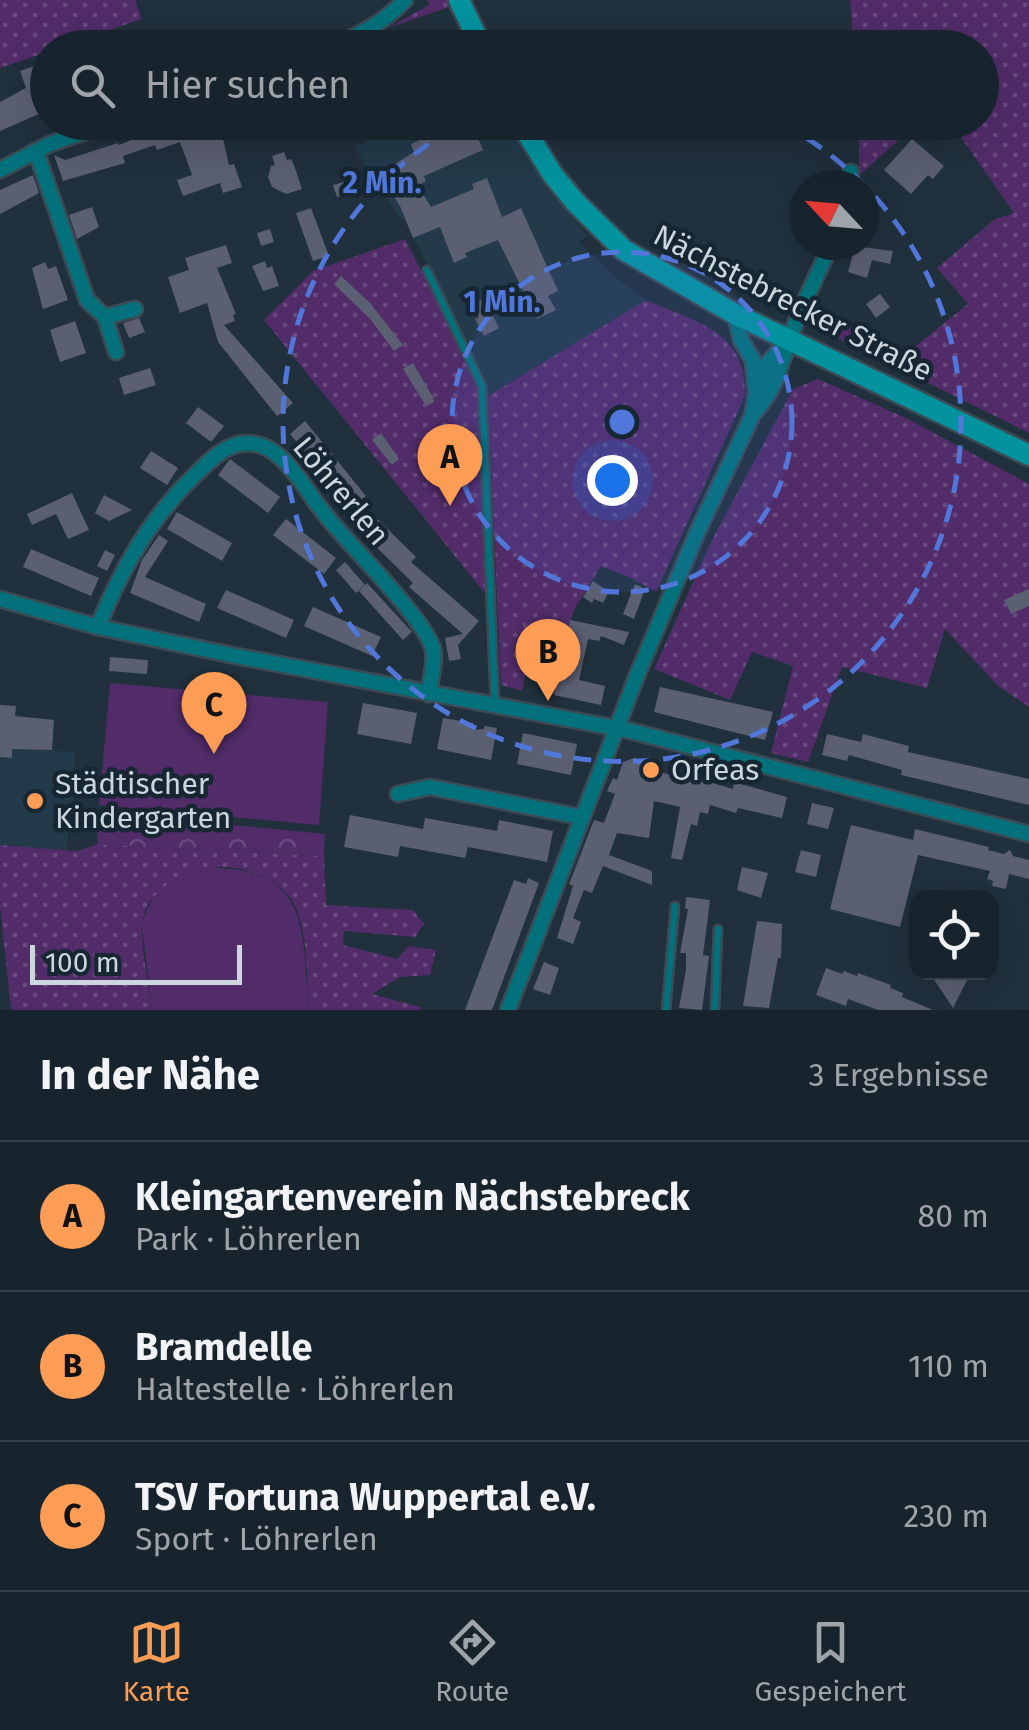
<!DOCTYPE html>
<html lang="de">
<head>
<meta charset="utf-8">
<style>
	:root { --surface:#18242d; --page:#212c35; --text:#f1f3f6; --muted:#9fa4aa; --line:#364149; --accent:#fd9c55 }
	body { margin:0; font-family:"Fira Sans",sans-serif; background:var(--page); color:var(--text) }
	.controls { position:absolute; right:30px; bottom:30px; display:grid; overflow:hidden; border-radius:20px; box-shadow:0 10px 40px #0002 }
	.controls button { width:90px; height:90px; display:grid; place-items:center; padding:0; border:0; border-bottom:2px solid var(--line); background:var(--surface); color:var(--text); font:50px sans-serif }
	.compass { position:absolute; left:789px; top:170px; width:90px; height:90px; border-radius:50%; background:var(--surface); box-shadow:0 10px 40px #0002; rotate:296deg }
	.scale { position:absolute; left:30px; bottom:25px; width:212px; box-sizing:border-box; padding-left:10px; border:5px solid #cbd6dd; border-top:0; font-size:28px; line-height:35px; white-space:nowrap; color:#cbd6dd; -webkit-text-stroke:8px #162632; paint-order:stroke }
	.you { position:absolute; left:612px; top:480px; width:35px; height:35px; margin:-25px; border:8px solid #fff; border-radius:50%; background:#1a73e8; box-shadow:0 0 0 15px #1a73e833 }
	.badge { display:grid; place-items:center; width:65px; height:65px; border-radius:50%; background:var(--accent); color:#111; font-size:32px; font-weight:700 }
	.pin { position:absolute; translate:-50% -82px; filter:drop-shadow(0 2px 5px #0008) }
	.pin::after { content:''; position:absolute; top:52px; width:35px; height:30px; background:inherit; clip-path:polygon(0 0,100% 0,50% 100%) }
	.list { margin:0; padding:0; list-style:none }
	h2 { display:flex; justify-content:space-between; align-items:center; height:130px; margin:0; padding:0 40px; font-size:42px }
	h2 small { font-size:32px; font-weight:400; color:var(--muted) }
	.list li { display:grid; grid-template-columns:65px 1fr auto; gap:30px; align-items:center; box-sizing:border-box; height:150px; padding:0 40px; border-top:2px solid var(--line) }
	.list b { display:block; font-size:38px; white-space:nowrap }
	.list p { margin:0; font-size:32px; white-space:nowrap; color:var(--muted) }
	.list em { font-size:32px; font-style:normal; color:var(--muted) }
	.icon { flex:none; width:55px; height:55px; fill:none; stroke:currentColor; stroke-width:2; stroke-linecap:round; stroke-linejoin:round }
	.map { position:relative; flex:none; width:1029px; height:1010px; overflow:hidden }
	.search { position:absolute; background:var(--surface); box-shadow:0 10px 40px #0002; left:30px; right:30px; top:30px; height:110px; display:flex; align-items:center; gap:25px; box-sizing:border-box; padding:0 35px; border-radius:55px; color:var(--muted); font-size:38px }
	.sheet { height:580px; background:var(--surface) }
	nav { display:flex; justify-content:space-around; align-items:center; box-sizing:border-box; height:140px; border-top:2px solid var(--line); background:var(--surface); font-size:28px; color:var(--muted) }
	nav a { display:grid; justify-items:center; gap:5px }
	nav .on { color:var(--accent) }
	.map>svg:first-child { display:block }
	.built { fill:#233a4a }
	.grass { fill:url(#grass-dots) }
	.forest { fill:url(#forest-crowns) }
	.park { fill:#512c69 }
	.building { fill:#5a5f72 }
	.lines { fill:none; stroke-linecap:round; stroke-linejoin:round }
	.service-casing { stroke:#3b4b56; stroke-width:11 }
	.minor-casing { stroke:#3b4b56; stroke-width:19 }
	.secondary-casing { stroke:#3b4b56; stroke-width:25 }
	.service { stroke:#02717b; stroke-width:6 }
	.minor { stroke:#02717b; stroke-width:14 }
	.secondary { stroke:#02939f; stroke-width:20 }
	.ring { fill:none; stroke:#5177da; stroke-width:5; stroke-dasharray:18 12 }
	.poi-dot { fill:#fd9c55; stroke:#162632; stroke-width:4 }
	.labels { text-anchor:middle; stroke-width:9; stroke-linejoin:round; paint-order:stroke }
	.street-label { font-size:30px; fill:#cbd6dd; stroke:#162632 }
	.poi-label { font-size:30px; fill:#cbd6dd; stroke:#162632; text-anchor:start }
	.centre { fill:#5177da; stroke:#162632; stroke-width:5 }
	.ring-label { font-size:30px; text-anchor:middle; font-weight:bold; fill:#5177da; stroke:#162632; stroke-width:9; stroke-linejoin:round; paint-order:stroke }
</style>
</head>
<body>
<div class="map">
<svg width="1029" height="1010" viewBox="0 0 1029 1010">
	<defs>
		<pattern id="grass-dots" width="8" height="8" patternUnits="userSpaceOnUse" patternTransform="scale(2.5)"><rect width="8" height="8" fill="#512c69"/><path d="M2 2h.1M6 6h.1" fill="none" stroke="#694a7e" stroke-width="1.8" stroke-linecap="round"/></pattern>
		<pattern id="forest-crowns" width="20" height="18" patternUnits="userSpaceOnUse" patternTransform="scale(2.5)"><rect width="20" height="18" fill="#512c69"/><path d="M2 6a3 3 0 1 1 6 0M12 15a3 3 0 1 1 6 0" fill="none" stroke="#694a7e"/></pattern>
	</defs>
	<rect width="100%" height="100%" fill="#20303c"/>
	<g class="built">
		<polygon points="413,123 505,123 551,193 588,236 579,242 619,281 646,300 488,396 482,373 406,222 397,214 354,147"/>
		<polygon points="12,748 75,752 67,850 0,845 0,757 11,758"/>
	</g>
	<g class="grass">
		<polygon points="0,0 135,0 142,19 60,47 48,48 47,52 0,68"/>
		<polygon points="428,0 449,0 452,6 388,28 429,5"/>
		<polygon points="850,0 1029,0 1029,433 831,335 823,328 820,311 907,353 968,304 937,268 995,219 1014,213 951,123 982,122 982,48 854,47"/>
		<polygon points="859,123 859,122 917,123 859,176"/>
		<polygon points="405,239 472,370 478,392 488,597 264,320 313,271"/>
		<path d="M646 300C696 322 747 331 745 396L656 592 635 580 601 566 575 608 567 631 530 652 522 691 501 685 488 396Z"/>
		<polygon points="818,379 904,417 1029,484 1029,707 997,685 945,629 927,688 842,667 808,762 771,753 793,666 752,652 730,700 654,669 712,540 793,389"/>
		<path d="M98 844 324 856 326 905 413 910 424 924 415 937 344 931 343 945 397 959 409 946 436 950 430 975 400 977 372 994 420 1007 421 1010H309C306 977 309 934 294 904 282 878 234 861 207 869 197 871 188 878 179 882 164 889 151 894 145 911 137 935 149 984 152 1010H11L0 907V845L77 851Z"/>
	</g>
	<polygon class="forest" points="94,811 325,834 324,856 98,844"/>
	<g class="park">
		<polygon points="110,683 328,702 319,825 99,805"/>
		<path d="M207 868C311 866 302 931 309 1010H152L142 926C148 892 174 873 207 868Z"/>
	</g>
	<g class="building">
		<polygon points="40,64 48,78 48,110 0,131 0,102 26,88 20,71"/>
		<polygon points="176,122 219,122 229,165 234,164 242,187 223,193 220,183 183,196 177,180 192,175 180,142 157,150 155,145 123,156 125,163 63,181 54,155 65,160 118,143 119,145"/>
		<polygon points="308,122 323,122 326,132 313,137"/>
		<polygon points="460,122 471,122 483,150 424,176 426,181 418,186 431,207 474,189 472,184 487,178 502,217 521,208 558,291 548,296 556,310 537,319 498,240 465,253 467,257 454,263 440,227 413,238 400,206 379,174 414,152 411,144"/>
		<polygon points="912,139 944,166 933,179 928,175 911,194 884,170"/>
		<polygon points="284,152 287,160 291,159 294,165 302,189 286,194 272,187 268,177 271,166 275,165 272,156"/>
		<polygon points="33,175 39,193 0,214 0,190"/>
		<polygon points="350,180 354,192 337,197 333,185"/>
		<polygon points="92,207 99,227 77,239 69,215"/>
		<polygon points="311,208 329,256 313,261 296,213"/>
		<polygon points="270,229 274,242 261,246 257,233"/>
		<polygon points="226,245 232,263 217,268 236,314 233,315 235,321 224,325 293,403 277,416 218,342 207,303 180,313 168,277 189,270 185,258"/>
		<polygon points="855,246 893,251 890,264 872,260 867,278 848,272"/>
		<polygon points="265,261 267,268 272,266 279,286 263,291 252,266"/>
		<polygon points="45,262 48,269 56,266 68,300 43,309 32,268"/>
		<polygon points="341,276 370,303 403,345 394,351 371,320 334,284"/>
		<polygon points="492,294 500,311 492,314 499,328 484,336 475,319 479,317 473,304"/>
		<polygon points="880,294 890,307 876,318 866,304"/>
		<polygon points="139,318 145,332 129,338 123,323"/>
		<polygon points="75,321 86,353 60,362 50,330"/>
		<polygon points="413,363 433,397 434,402 426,406 403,369"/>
		<polygon points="150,368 156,385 124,395 119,378"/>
		<polygon points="198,407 224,426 211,442 186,423"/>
		<polygon points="305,421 366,496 359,501 416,557 411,562 479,621 458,645 461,659 449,661 445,638 463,634 409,587 413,583 356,527 361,522 290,434"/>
		<polygon points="381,433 399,459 392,465 372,440"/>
		<polygon points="469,446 478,451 474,466 462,458"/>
		<polygon points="151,451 178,468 167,485 140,468"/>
		<polygon points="230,459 280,497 268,513 218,475"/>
		<polygon points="72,493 89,530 68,539 56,514 32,525 27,514"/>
		<polygon points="104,495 132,510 109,521 95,513"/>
		<polygon points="177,512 232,543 222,561 167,529"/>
		<polygon points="286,519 336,558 324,574 273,535"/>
		<polygon points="159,535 168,541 145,577 206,604 199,622 130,593 142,560"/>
		<polygon points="31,549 99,578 91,596 23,567"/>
		<polygon points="105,550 115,555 107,571 97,566"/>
		<polygon points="345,562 365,585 356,593 336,570"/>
		<polygon points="593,581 609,592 603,603 594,599 592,603 583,597"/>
		<polygon points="367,583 412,632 403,640 359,591"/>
		<polygon points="635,584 645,589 634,619 623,614"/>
		<polygon points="1029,589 1029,606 1011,614 1004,600"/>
		<polygon points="226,590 294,620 286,638 217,608"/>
		<polygon points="313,607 381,637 372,656 304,626"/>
		<polygon points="570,620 629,632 624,645 601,636 599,641 588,639 579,680 605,686 601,705 554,695"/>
		<polygon points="110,657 148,660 147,674 109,671"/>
		<polygon points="660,687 773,712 765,740 654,712"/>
		<polygon points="363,703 417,713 411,744 357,734"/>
		<polygon points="0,705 16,706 15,716 54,720 52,750 12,749 12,758 0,757"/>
		<polygon points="443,718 473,723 474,730 484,729 484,726 497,728 491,760 437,749"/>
		<polygon points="523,733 577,744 571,775 517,764"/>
		<polygon points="827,734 861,742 863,734 909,746 908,752 1029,779 1029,805 901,775 902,770 849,755 847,761 822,755"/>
		<polygon points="634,758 661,765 659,772 688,779 689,776 733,789 734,782 787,797 782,818 738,808 736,813 710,805 708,814 700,812 697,826 691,824 682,860 671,858 680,807 654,801 649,838 617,833 609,855 652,871 652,885 603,866 592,893 584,890 573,918 581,922 573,944 557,938 573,886 569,884 594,820 604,823 615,794 607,791 613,778 617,780 623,762"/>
		<polygon points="812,803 834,808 828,829 807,824"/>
		<polygon points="350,815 423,829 425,818 497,831 499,820 553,831 547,862 468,847 465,858 400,846 398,857 344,847"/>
		<polygon points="851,825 913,840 915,829 989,847 988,850 1004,854 1010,850 1013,856 1029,860 1029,879 1009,874 1006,889 992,886 993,881 987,879 990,871 918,855 900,927 830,909"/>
		<polygon points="801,850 821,855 816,877 795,872"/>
		<polygon points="742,867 768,873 761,898 737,890"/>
		<polygon points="528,878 539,883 492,1010 465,1010 514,880 526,884"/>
		<polygon points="686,897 710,900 703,955 709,956 702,1010 679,1008 686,970 686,953 680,953 688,909 685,909"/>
		<polygon points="757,921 782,924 781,958 778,958 769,1008 743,1006"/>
		<polygon points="544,962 559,968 550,995 533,989"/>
		<polygon points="826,968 842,974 844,971 857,976 858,973 891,985 890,988 903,993 902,997 933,1010 878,1010 848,999 846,1006 816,995"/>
		<polygon points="929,972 971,972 953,1008"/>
	</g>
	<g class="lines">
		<defs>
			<g id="service">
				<polyline points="427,270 482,386 495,704"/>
				<polyline points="666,1010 675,906"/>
				<polyline points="715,1010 718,929"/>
			</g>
			<g id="minor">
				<path d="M328 48C358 36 382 24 405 0"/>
				<polyline points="36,151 87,300 105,317 116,352"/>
				<polyline points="0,170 50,144 113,122"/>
				<polyline points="848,185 851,172"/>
				<polyline points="735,314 741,340 753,360 756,393 753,413"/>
				<polyline points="105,317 135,309"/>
				<polyline points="758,387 767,364 786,343"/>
				<polyline points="0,599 98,627 236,656 631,731 1029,834"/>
				<path d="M98 627C121 569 150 518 196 474 209 462 221 448 239 444 252 442 265 445 275 453 297 470 310 497 328 518 352 548 424 618 433 649 436 661 430 681 429 694"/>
				<polyline points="398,794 430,787 581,817"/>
				<path d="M508 1010 638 673 697 533 753 414C775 391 780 367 790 338 801 306 817 276 831 245"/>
			</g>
			<g id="secondary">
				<polyline points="459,0 482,48"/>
				<polyline points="520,122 553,175 576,203 624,250 735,314 1029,455"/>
			</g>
		</defs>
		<use href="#service" class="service-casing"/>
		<use href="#minor" class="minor-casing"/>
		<use href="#secondary" class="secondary-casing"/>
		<use href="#service" class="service"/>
		<use href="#minor" class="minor"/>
		<use href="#secondary" class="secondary"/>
	</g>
	<circle cx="622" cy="422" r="170" fill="#5177da" fill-opacity=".12"/>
	<g class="ring">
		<circle cx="622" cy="422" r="170"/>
		<path d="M781 123A339 339 0 1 1 463 123"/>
	</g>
	<g class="poi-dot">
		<circle cx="651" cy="770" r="10"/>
		<circle cx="35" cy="801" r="10"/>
	</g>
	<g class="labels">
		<g class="street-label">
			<text transform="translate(793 303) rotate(27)" y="10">Nächstebrecker Straße</text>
			<text transform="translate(341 491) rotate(50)" y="10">Löhrerlen</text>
		</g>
		<g class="poi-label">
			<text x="671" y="780">Orfeas</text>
			<text x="55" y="794">Städtischer<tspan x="55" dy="34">Kindergarten</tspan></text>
		</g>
	</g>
	<circle cx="622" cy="422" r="15" class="centre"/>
	<g class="ring-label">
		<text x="382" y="193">2 Min.</text>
		<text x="502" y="312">1 Min.</text>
	</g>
</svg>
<div class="controls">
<button><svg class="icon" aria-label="locate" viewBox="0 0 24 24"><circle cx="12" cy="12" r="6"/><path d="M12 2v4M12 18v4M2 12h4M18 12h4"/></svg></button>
</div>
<svg class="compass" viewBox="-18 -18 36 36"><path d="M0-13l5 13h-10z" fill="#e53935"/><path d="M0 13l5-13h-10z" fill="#9fa4aa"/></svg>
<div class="scale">100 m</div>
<div class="you"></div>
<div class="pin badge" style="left:450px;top:506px">A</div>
<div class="pin badge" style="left:548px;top:701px">B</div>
<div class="pin badge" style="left:214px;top:754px">C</div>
<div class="search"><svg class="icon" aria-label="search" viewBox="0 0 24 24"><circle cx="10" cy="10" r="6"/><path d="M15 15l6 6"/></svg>Hier suchen</div>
</div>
<section class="sheet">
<h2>In der Nähe<small>3 Ergebnisse</small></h2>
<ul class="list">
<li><span class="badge">A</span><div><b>Kleingartenverein Nächstebreck</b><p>Park · Löhrerlen</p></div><em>80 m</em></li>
<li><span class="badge">B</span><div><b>Bramdelle</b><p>Haltestelle · Löhrerlen</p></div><em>110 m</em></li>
<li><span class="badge">C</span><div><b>TSV Fortuna Wuppertal e.V.</b><p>Sport · Löhrerlen</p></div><em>230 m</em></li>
</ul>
</section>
<nav>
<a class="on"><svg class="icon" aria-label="map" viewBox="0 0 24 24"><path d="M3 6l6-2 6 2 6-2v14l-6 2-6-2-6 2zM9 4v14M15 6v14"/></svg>Karte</a>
<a><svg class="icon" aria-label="directions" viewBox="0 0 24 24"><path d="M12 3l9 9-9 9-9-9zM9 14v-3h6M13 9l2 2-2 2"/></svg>Route</a>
<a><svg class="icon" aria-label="saved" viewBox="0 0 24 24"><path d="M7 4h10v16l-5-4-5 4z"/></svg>Gespeichert</a>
</nav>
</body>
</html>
